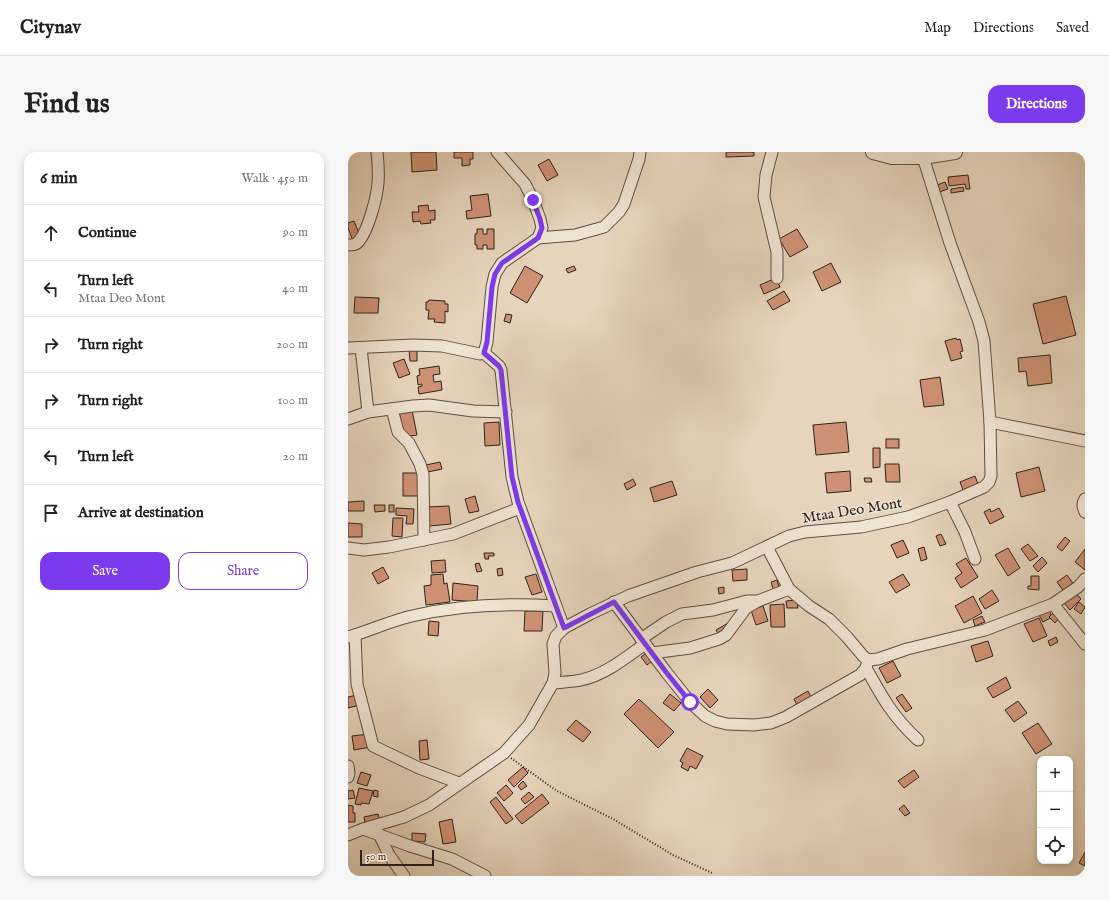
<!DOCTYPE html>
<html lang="en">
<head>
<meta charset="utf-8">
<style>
	:root { --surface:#fff; --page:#f6f6f6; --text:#222; --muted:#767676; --line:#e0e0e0; --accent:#7c3aed }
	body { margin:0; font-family:"IM FELL English",serif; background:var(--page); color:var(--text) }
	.controls { position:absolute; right:12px; bottom:12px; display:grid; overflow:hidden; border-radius:8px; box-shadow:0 2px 6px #0003 }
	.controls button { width:36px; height:36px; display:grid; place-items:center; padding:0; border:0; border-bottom:1px solid var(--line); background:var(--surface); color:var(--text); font:20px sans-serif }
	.scale { position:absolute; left:12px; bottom:10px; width:74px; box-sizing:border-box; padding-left:4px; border:2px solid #30221a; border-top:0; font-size:11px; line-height:14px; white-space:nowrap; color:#30221a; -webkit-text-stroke:3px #efe3d3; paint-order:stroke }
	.stop { position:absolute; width:12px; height:12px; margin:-9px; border:3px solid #7c3aed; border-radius:50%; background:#fff }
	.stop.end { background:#7c3aed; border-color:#fff; box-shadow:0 1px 4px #0008 }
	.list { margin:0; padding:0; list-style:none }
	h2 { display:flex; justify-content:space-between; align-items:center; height:52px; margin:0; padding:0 16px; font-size:17px }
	h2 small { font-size:13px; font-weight:400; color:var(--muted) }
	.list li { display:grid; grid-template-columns:26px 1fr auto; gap:12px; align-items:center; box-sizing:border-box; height:56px; padding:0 16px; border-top:1px solid var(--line) }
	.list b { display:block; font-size:15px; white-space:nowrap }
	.list p { margin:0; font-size:13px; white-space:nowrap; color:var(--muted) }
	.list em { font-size:13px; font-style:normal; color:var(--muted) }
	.actions { display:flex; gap:8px; padding:12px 16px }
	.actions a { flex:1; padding:9px 0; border:1px solid var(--accent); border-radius:12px; text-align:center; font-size:14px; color:var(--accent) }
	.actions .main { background:var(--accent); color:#fff }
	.icon { flex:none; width:22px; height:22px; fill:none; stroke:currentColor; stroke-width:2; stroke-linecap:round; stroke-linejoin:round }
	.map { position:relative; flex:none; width:737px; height:724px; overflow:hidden; border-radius:12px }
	header { display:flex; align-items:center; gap:24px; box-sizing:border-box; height:56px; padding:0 20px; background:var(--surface); border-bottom:1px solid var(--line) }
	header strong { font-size:19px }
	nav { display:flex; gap:22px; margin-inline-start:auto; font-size:14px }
	.intro { display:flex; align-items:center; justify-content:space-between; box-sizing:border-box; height:96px; padding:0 24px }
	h1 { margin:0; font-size:28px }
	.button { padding:10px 18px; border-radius:12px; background:var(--accent); color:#fff; font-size:14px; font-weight:700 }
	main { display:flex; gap:24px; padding:0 24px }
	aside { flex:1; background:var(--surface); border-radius:12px; box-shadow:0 2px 6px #0003 }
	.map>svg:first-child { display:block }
	.building { fill:#ce9173; stroke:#30221a }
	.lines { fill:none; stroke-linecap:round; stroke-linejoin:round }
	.minor-casing { stroke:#5e4e42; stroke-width:13 }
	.tertiary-casing { stroke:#5e4e42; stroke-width:16 }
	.path { stroke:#30221a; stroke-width:2; stroke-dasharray:1 2; stroke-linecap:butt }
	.minor { stroke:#efe3d3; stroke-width:11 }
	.tertiary { stroke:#efe3d3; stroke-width:14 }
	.route { stroke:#7c3aed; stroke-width:5 }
	.labels { text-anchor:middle; stroke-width:3; stroke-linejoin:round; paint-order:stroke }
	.street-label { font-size:15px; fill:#30221a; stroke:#efe3d3 }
</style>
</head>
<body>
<header>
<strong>Citynav</strong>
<nav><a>Map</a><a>Directions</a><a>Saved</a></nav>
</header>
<div class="intro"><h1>Find us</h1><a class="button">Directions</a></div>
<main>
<aside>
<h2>6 min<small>Walk · 450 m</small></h2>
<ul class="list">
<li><svg class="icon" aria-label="ahead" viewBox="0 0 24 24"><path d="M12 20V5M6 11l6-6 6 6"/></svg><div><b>Continue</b></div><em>90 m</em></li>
<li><svg class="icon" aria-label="left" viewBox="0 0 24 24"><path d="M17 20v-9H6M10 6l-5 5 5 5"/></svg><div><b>Turn left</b><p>Mtaa Deo Mont</p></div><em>40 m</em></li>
<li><svg class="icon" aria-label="right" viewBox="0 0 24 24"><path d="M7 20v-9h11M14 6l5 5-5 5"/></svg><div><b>Turn right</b></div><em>200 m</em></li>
<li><svg class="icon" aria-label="right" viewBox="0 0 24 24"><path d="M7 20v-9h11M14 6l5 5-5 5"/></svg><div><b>Turn right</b></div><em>100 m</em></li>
<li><svg class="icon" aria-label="left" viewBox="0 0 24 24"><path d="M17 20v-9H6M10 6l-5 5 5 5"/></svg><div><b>Turn left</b></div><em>20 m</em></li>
<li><svg class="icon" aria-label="arrive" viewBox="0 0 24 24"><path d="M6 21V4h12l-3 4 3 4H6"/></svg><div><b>Arrive at destination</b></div></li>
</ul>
<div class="actions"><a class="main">Save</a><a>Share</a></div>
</aside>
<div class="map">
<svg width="737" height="724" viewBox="0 0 737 724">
	<rect width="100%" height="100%" fill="#e6d4bc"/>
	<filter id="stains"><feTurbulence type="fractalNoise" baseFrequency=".005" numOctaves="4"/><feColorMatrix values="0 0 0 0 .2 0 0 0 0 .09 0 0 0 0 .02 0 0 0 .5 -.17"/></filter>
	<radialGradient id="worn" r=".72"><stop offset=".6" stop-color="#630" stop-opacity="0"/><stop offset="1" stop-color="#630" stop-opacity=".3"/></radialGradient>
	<g class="building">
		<polygon points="63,0 88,0 89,18 64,20"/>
		<polygon points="106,0 125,0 125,7 122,7 122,13 114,14 114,6 106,6"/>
		<polygon points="378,0 406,0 406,4 378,5"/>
		<polygon points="201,7 210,23 199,29 190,13"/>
		<polygon points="620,23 622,37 618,37 617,32 601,34 600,25"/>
		<polygon points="597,30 600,37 591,40 589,33"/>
		<polygon points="615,35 616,39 603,41 603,37"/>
		<polygon points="140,42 143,64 119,67 118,59 124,58 122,44"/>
		<polygon points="80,53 81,59 87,58 87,68 82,68 83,71 73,72 72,69 65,70 64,60 71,60 70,54"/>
		<polygon points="6,69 13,86 5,89 0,76 0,71"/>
		<polygon points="129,77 135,77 135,82 139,82 139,77 146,77 146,97 139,97 139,93 135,93 135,97 129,97 129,93 127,93 127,82 129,82"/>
		<polygon points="449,77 460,95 442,105 431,87"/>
		<polygon points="483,111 493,130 474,139 465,120"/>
		<polygon points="177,114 195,124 179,151 162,141"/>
		<polygon points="226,114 228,118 220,121 218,117"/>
		<polygon points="428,126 432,135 416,142 412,133"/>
		<polygon points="436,139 442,149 425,158 419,149"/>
		<polygon points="718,144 728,183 695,192 685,152"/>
		<polygon points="7,145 31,146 30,161 6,161"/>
		<polygon points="81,148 97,149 97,152 100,152 100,160 97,159 97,171 86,170 87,167 80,167 81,158 78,158 78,150 80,150"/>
		<polygon points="158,162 164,163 162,171 156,169"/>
		<polygon points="608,186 609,188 612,187 615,199 612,200 614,206 603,209 597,189"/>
		<polygon points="61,197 69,197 69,209 62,209"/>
		<polygon points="702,203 704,231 680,234 678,219 671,220 670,206"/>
		<polygon points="56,207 62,222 51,226 45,211"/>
		<polygon points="91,214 92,222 85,223 86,230 93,229 94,238 71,242 70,235 74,234 74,232 70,233 69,224 72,223 71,217"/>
		<polygon points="592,225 596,253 576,255 572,228"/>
		<polygon points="64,258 69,283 56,285 51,260"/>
		<polygon points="151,270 152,293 137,294 136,271"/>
		<polygon points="498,270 501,300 468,303 465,273"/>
		<rect x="538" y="287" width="13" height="9"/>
		<polygon points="525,296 532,296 532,315 525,316"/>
		<polygon points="92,310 94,317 80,320 78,313"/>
		<polygon points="537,312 551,312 552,330 538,330"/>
		<polygon points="691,315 697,339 673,345 668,321"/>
		<polygon points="502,319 503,339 479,341 477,321"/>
		<rect x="55" y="321" width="17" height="23"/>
		<polygon points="627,324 630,332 615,338 612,330"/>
		<polygon points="516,326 523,326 524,330 517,330"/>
		<polygon points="285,327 288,333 279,338 276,332"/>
		<polygon points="324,329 329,343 306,350 302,336"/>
		<polygon points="127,344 131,359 121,361 117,347"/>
		<polygon points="16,349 16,359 0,359 0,350"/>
		<polygon points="26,353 37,353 37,359 27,360"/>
		<rect x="41" y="353" width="5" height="7"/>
		<polygon points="101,354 103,372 81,374 79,355"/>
		<polygon points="48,356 66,357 65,372 58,372 59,364 48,363"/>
		<polygon points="651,356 656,365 642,372 636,360 642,357 643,360"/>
		<polygon points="45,366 55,366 54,385 44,384"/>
		<polygon points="0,371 14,372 14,385 0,385"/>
		<polygon points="593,382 598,392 592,394 588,384"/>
		<polygon points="717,385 722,389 714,399 709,395"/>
		<polygon points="555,388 561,401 549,406 543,393"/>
		<polygon points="680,392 690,404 682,409 673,397"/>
		<polygon points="576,395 579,407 573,409 570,397"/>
		<polygon points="660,396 672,416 660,424 647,403"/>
		<polygon points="737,397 737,418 727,410"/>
		<polygon points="136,401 146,401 146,404 140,404 141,407 137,407"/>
		<polygon points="694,405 699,411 690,420 685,414"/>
		<polygon points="618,406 630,425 613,436 607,426 614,421 608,412"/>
		<polygon points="97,408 98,420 84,421 83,409"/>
		<polygon points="131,411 134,419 129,420 127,412"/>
		<polygon points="35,415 41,426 30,432 24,421"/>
		<polygon points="154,416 155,423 150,424 149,417"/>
		<polygon points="399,417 399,428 385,429 384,418"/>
		<polygon points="95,422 96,432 99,431 102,450 78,453 76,434 83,433 83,423"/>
		<polygon points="188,422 194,440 184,443 177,425"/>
		<polygon points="555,422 562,433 548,441 541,430"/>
		<polygon points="719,423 727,434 717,441 709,430"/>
		<polygon points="683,424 691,424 691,438 680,437 680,434 683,434"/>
		<polygon points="429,428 432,438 426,440 423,430"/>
		<polygon points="105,431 130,434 129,450 104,448"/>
		<polygon points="376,435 376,441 371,442 370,436"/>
		<polygon points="644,438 651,449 637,457 631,447"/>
		<polygon points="727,440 733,447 722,458 716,451"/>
		<polygon points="625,444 634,461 616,471 607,454"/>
		<polygon points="449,448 450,456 439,456 438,449"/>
		<polygon points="731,450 737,455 733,462 726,457"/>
		<polygon points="436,452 437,475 423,475 422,453"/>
		<polygon points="415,454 420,469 408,473 403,458"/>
		<polygon points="701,458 704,465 695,470 691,463"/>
		<polygon points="177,459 195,459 194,479 176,479"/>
		<polygon points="706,460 712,465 707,471 701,465"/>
		<polygon points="634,464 637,470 627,474 625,468"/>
		<polygon points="691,466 699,484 685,490 676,472"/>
		<polygon points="81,469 91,470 90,484 80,483"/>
		<polygon points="380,471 383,476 371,483 368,478"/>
		<polygon points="708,485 710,490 702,494 700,489"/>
		<polygon points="640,489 645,504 628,510 623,494"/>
		<polygon points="298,501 304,509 299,513 293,505"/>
		<polygon points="545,509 553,524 539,531 531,516"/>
		<polygon points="658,525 663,536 645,546 639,536"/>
		<polygon points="360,537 370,548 362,556 352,545"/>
		<polygon points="460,539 463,545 449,553 446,547"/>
		<polygon points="322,542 333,551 326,559 315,551"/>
		<polygon points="554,542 564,556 558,560 548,546"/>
		<polygon points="9,543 12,553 0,556 0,545"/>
		<polygon points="291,547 326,580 310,596 276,562"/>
		<polygon points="670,549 679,561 666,570 657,558"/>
		<polygon points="228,568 243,580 235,590 219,578"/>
		<polygon points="690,571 704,592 688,602 674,581"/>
		<polygon points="21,582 23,595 6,598 4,584"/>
		<polygon points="79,588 81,607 72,608 71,589"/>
		<polygon points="339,596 355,604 348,617 342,614 340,619 333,615 335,611 332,609"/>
		<polygon points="175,615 180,621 166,635 160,628"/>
		<polygon points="566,618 571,625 556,636 550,629"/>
		<polygon points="13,620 23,623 19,634 9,631"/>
		<polygon points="175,629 179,634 173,638 170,634"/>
		<polygon points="158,633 165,641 156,649 149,641"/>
		<polygon points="11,636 25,639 21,652 13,651 13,653 7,652"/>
		<polygon points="5,638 7,646 0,647 0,639"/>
		<polygon points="26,638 30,639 30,645 25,644"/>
		<polygon points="181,640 186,645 177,652 173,647"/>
		<polygon points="194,642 201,651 174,672 167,664"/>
		<polygon points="148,645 165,667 158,672 142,650"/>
		<polygon points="0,653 5,654 5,661 7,661 7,670 0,670"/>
		<polygon points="556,653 562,661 557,664 551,657"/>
		<polygon points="30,662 32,669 17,672 16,665"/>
		<polygon points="104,667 108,690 95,692 91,670"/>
		<polygon points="64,681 78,682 77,690 64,689"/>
		<polygon points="737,700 737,714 731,711"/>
	</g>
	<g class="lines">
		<defs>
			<g id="minor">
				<polyline points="424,0 418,23 416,45 429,100 429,126"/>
				<polyline points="190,86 227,83 256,75 271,60 276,52 291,7 292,0"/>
				<path d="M0 93C5 93 8 93 11 89 20 79 29 45 30 31 31 21 30 10 29 0"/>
				<polyline points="0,196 65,193 94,194 132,202 136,201 139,190 144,135 147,122 154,111 190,86 194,76 192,67 185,48 177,32 149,0"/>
				<polyline points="13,196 20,260"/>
				<polyline points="136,201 151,214 153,218 164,325 170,350 216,476"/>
				<polyline points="44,257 50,280 61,291 72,312 75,322 76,388"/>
				<polyline points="0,267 20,260 65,254 81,253 125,259 158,260"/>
				<polyline points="642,270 737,289"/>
				<path d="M737 347C734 351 735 356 737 360"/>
				<polyline points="602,350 617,380 627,407"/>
				<polyline points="419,395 441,437 461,454 481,467 499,485 515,504 520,508 530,507 559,497 637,478 705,452 730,435 737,427"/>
				<polyline points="0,396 16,398 41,395 105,382 172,356"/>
				<polyline points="266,450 318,520 342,550 357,564 367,569 379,572 406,573 423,571 438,565 512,523 518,516 520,508"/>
				<polyline points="705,452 737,492"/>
				<polyline points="7,483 9,532 25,594 71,616 111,631"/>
				<path d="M0 485C21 479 42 469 64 464 109 453 162 451 208 454"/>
				<polyline points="293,487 318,470 334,462 365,458 399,449 410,449 441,437"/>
				<polyline points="304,501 342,496 371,487 378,483 398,456 410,449"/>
				<path d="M518 516C534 545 545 565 570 588"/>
				<path d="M205 531C214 530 224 530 233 528 257 523 277 506 297 492"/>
				<polyline points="0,614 1,621 0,625"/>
				<polyline points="15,677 62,694 104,707 137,724"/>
				<polyline points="31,682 41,703 56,724"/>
				<polyline points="0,683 15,677 56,665 81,653 156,601 181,573 205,531 207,521 205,492 208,484 216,476 242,462 280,444 349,420 384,411 441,384 457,380 513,375 560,365 602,350 636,335 641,330 643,324 642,270 636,189 631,170 602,91 575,5"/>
			</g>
			<polyline id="tertiary" points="525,0 544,5 575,5 607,0"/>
		</defs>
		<use href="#minor" class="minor-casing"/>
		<use href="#tertiary" class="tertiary-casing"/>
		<g class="path">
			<polyline points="163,606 209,639 265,667 325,703 364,721"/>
			<polyline points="736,724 737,724"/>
		</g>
		<use href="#minor" class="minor"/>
		<use href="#tertiary" class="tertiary"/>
	</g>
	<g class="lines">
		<polyline class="route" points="185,48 192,67 194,76 190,86 154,111 147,122 144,135 139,190 136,201 151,214 153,218 164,325 170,350 216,476 266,450 318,520 342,550"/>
	</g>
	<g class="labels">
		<g class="street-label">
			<text transform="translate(504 358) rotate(-9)" y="5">Mtaa Deo Mont</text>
		</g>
	</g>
	<rect width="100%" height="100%" filter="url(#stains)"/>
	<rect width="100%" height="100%" fill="url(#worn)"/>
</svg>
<div class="controls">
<button>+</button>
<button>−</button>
<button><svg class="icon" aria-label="locate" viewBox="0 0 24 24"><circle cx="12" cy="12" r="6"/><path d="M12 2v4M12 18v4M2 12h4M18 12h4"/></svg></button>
</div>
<div class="scale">50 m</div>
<div class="stop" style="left:342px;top:550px"></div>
<div class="stop end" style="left:185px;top:48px"></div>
</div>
</main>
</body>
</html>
